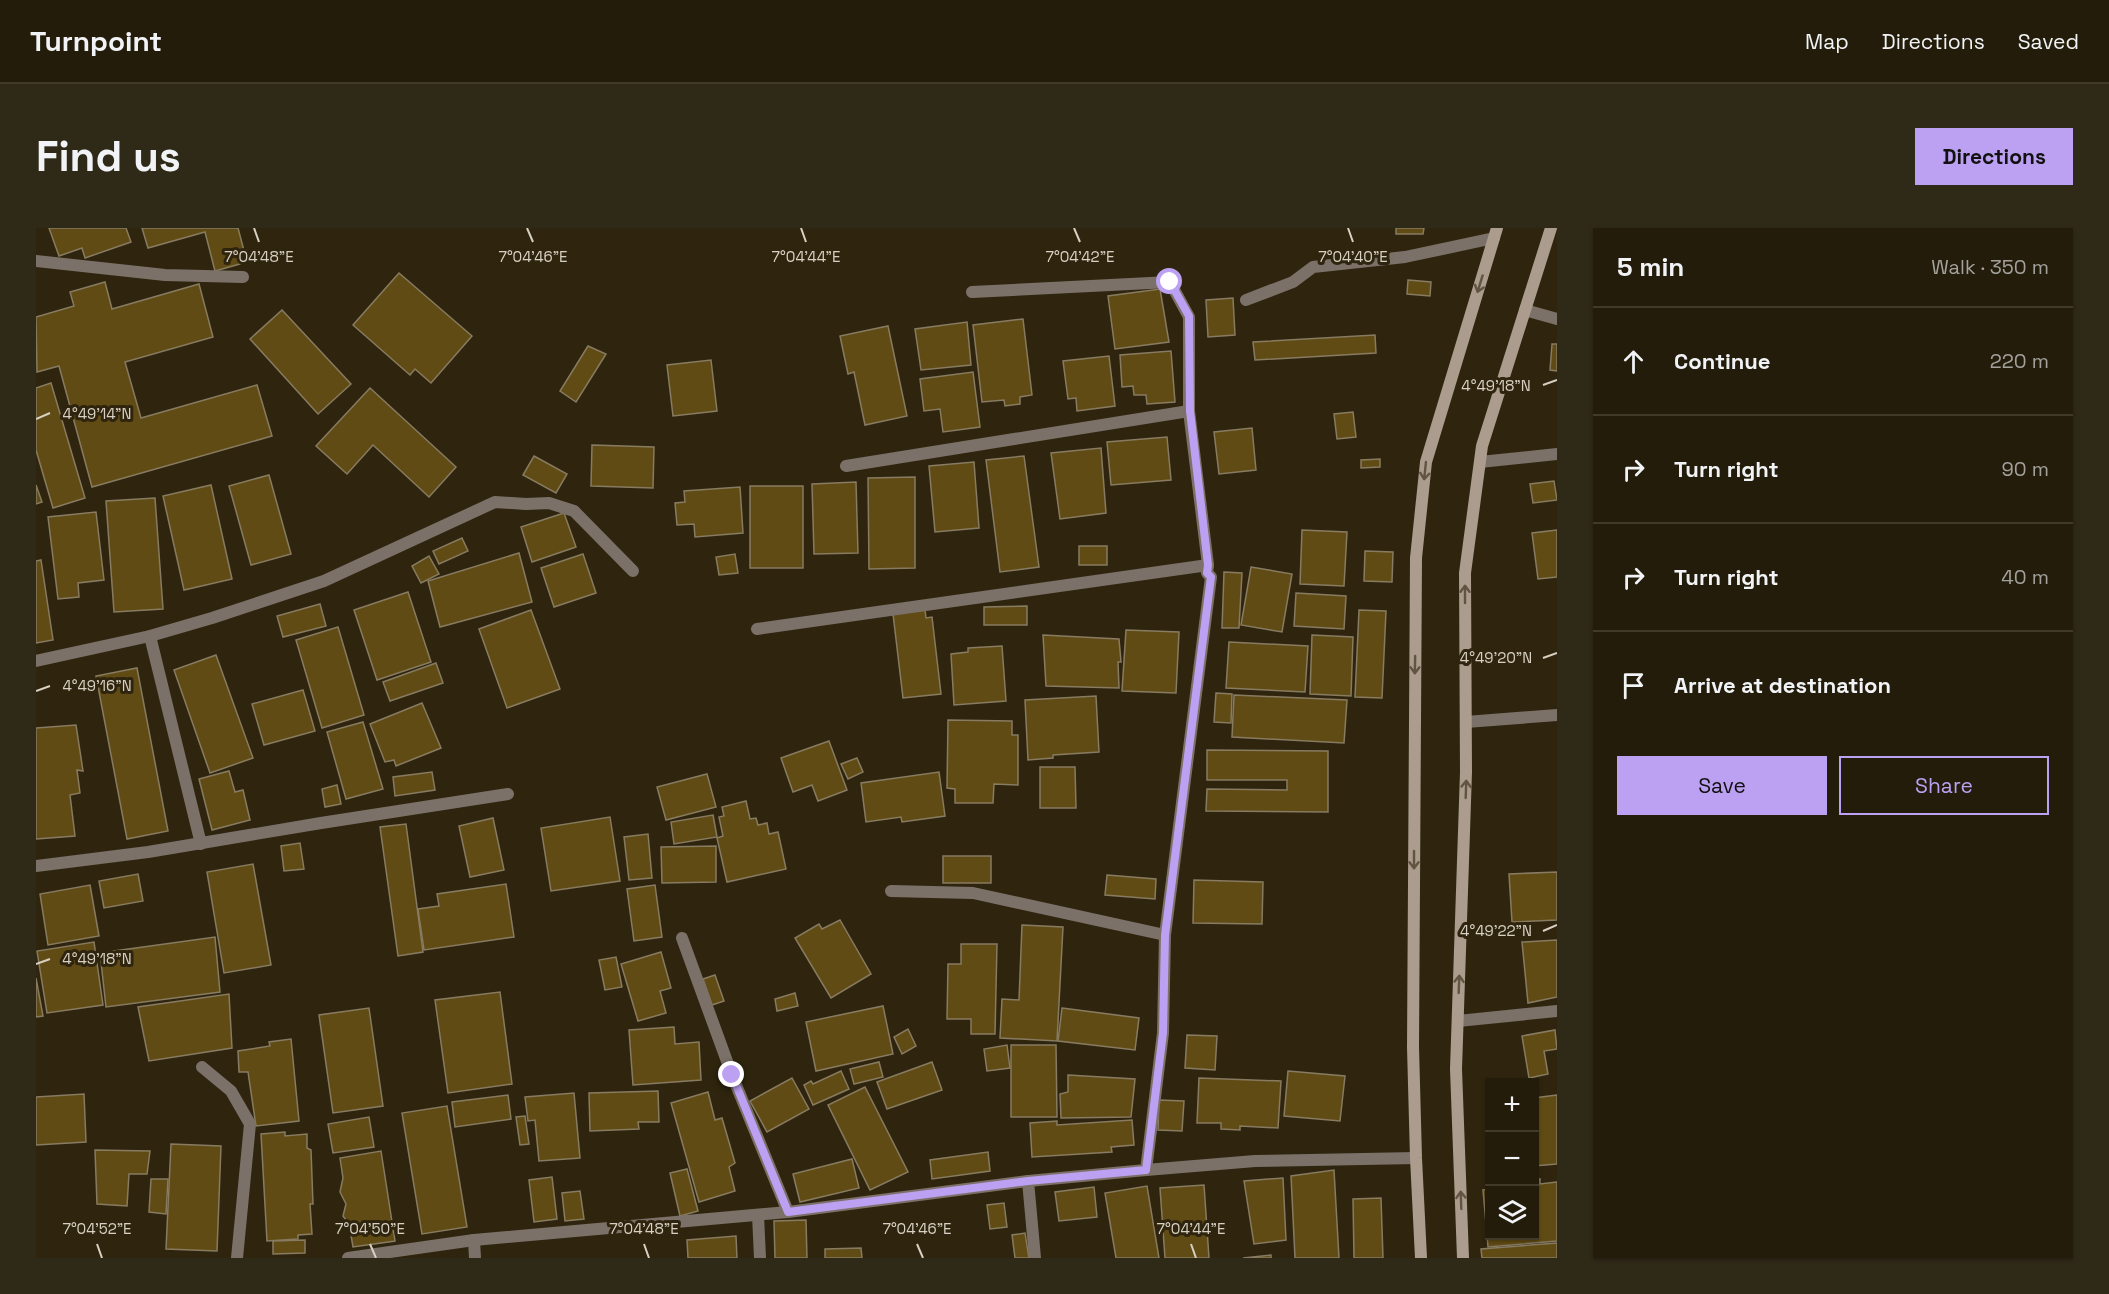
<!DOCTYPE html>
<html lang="en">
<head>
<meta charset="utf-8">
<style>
	:root { --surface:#231c0a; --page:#2f2918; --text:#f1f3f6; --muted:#a3a19c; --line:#403a2b; --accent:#bca0f2 }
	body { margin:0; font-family:"Space Grotesk",sans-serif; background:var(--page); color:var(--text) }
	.controls { position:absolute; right:18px; bottom:18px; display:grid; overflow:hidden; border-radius:0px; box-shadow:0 2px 4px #0004 }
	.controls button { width:54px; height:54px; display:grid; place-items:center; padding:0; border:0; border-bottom:2px solid var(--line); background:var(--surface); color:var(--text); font:30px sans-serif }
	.stop { position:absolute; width:18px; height:18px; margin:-14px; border:4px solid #bca0f2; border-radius:50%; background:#fff }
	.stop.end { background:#bca0f2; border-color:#fff; box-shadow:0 2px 6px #0008 }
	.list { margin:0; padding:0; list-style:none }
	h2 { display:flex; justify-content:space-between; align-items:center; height:78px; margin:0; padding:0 24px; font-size:26px }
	h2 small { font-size:20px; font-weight:400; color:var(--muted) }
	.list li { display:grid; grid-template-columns:39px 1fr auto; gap:18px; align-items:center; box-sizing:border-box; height:108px; padding:0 24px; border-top:2px solid var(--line) }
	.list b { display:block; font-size:22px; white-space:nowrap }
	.list em { font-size:20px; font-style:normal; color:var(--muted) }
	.actions { display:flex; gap:12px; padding:18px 24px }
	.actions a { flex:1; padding:14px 0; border:2px solid var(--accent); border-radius:0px; text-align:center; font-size:21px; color:var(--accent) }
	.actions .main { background:var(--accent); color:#111 }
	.icon { flex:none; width:33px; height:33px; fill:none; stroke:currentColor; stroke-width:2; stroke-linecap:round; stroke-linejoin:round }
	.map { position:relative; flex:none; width:1521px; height:1030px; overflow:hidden; border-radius:0px }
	header { display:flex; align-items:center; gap:36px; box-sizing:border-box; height:84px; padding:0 30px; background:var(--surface); border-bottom:2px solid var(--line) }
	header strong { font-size:28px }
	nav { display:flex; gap:33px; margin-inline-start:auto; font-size:21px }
	.intro { display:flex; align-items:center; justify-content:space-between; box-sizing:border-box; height:144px; padding:0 36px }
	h1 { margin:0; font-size:42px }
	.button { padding:15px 27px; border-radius:0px; background:var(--accent); color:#111; font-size:21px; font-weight:700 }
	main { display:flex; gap:36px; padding:0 36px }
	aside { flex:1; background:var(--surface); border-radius:0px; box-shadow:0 2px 4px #0004 }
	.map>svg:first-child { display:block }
	.building { fill:#614b14; stroke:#877b61; stroke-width:1.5 }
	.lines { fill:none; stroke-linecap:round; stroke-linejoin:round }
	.service { stroke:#7b7169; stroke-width:12 }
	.minor { stroke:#7b7169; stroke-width:12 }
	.secondary { stroke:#ab9c8e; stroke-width:12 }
	.oneway { stroke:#615541 }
	.route { stroke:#bca0f2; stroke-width:8 }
	.ticks { fill:none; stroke:#d8d1c3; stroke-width:2 }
	.ticks-label { font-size:15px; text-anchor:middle; fill:#d8d1c3; stroke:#2f250e; stroke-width:6; stroke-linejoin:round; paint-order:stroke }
</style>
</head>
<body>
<header>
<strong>Turnpoint</strong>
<nav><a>Map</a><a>Directions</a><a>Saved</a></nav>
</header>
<div class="intro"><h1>Find us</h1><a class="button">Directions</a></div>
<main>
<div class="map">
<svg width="1521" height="1030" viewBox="0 0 1521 1030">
	<rect width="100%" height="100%" fill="#2f250e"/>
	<g class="building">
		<polygon points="13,0 90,0 95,14 49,30 46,20 23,28"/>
		<polygon points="106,0 202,0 211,34 179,43 169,4 112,20"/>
		<polygon points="1360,0 1388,0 1387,6 1360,6"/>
		<polygon points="363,45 436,108 395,155 379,141 374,147 317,97"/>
		<polygon points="1372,52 1395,54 1394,68 1371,66"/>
		<polygon points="69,54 76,81 163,56 177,109 89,134 105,190 221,157 236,208 56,259 23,138 1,144 0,89 38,78 34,64"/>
		<polygon points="1124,61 1133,114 1079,121 1072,68"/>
		<polygon points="1197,70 1199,107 1172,109 1170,72"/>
		<polygon points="246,82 315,156 282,186 214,111"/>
		<polygon points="987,91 996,167 984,169 984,176 969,178 968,172 946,174 937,97"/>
		<polygon points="931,94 935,137 885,142 879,101"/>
		<polygon points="852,98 871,188 829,197 818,144 812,146 804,108"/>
		<polygon points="1339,107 1340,125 1219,132 1217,114"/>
		<polygon points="1516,116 1521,116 1521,143 1514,142"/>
		<polygon points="552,118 570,126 540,174 524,163"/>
		<polygon points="1135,123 1139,174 1111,176 1110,167 1098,167 1097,158 1086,159 1084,127"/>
		<polygon points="1073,128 1079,178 1041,183 1040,170 1032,171 1027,133"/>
		<polygon points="675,132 681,183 637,188 631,137"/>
		<polygon points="937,144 944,199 907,204 904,181 888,183 884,151"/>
		<polygon points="15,155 49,270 17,280 0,222 0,160"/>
		<polygon points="334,160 420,239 393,269 337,217 311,246 280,218"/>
		<polygon points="1317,184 1320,209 1301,211 1298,186"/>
		<polygon points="1216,200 1220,242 1183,246 1178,204"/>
		<polygon points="1131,209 1135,252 1075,257 1071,214"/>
		<polygon points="556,217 618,219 617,260 555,258"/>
		<polygon points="1065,220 1070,285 1024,291 1015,225"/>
		<polygon points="498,228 531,246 520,265 487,247"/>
		<polygon points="988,228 1003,339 964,344 950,232"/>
		<polygon points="1344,231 1344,239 1325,240 1325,232"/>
		<polygon points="938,234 943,300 899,304 893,238"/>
		<polygon points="233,247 255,326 215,337 193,258"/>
		<polygon points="879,249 879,340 833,341 832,250"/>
		<polygon points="1518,253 1521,272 1497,275 1494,256"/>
		<polygon points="820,254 822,325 778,326 776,256"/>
		<polygon points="0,257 6,274 0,276"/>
		<polygon points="175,257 196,351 148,362 127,268"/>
		<rect x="714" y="258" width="53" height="82"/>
		<polygon points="704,259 707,305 659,309 658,296 641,297 639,275 649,274 648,263"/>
		<polygon points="119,270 127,381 78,384 70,273"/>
		<polygon points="60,284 68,352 42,355 43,369 22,371 12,289"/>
		<polygon points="528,285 540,319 496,334 485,299"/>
		<polygon points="1266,302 1311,304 1308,358 1264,356"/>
		<polygon points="1521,302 1521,349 1502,351 1496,305"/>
		<polygon points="426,310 432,323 403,336 397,323"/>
		<rect x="1043" y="318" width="28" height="19"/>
		<polygon points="1329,323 1357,324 1356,354 1328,353"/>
		<polygon points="483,325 496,374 404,399 392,353"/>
		<polygon points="547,326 560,365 518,379 505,340"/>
		<polygon points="699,326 702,345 683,347 680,329"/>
		<polygon points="393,328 403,346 385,355 376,338"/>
		<polygon points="5,332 17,412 0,415 0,333"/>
		<polygon points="1215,339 1256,346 1246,404 1205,397"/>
		<polygon points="1188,344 1206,345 1203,400 1186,400"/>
		<polygon points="372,364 395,434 341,452 318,382"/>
		<polygon points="1260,365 1310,368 1308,401 1258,398"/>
		<polygon points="284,376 290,398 247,409 241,388"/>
		<polygon points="991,378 991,397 948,397 948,379"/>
		<polygon points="495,382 524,461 471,480 443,401"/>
		<polygon points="889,382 890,390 896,389 905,466 867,470 857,386"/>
		<polygon points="1323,382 1350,383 1346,470 1319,469"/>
		<polygon points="302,399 328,487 286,500 260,412"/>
		<polygon points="1090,402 1143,404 1140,465 1086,463"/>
		<polygon points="1007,407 1083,411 1085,434 1082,434 1083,460 1010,458"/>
		<polygon points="1276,407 1317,409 1315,468 1274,466"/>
		<polygon points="1193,414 1272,418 1269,464 1190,460"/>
		<polygon points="966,418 970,473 918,477 915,426 932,424 932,420"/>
		<polygon points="180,427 217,530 174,545 138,442"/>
		<polygon points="400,435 407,455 354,473 347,454"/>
		<polygon points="101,440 132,603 91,611 60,448"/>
		<polygon points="267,462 279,503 228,517 216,476"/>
		<polygon points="1180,465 1196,466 1195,495 1178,494"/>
		<polygon points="1198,467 1311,472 1308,515 1196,509"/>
		<polygon points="1060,468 1063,524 1017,527 1017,530 992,532 989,472"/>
		<polygon points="386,475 405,520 360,538 358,532 349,534 334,496"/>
		<polygon points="912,492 976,493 976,507 982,507 982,557 958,556 957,575 919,575 919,561 911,560"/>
		<polygon points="327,494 347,561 310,571 291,504"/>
		<polygon points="40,497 47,543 41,542 44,565 34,567 39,608 0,611 0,500"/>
		<polygon points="793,513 811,562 782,573 776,557 757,564 745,530"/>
		<polygon points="1171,522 1292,523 1292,584 1170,583 1171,561 1251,562 1251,552 1171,552"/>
		<polygon points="821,530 827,544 812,551 805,536"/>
		<polygon points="1004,539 1039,539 1040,580 1004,580"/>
		<polygon points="193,543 199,564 207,562 214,592 176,602 163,551"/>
		<polygon points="396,544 399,562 359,568 357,549"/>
		<polygon points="903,544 909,588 866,594 865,589 830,594 825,555"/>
		<polygon points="671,546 680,579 630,592 621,559"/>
		<polygon points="301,557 305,576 289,579 286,561"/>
		<polygon points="710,573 714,591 720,590 722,597 731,595 733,606 742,604 750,641 691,654 681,610 687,608 683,589 688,588 686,579"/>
		<polygon points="677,587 681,609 638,616 635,594"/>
		<polygon points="574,589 584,653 515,663 505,600"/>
		<polygon points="457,590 468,642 434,649 423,598"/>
		<polygon points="370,596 387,724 362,728 344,599"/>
		<polygon points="612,606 616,650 593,652 588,609"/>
		<polygon points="264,615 268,641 248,643 245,618"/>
		<polygon points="680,618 680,654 626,655 625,619"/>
		<rect x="907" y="628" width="48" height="27"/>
		<polygon points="217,636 235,737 188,745 171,644"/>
		<polygon points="1521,644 1521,692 1476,694 1473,646"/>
		<polygon points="102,646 107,673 68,680 63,653"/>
		<polygon points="1071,647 1120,651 1119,671 1069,667"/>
		<polygon points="1158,652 1227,654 1226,696 1157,695"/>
		<polygon points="470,656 478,709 388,722 382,681 403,678 401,666"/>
		<polygon points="54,657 63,708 12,717 4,666"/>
		<polygon points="619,657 626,709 598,713 591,661"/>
		<polygon points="804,692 835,746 795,770 759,710 783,696 786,701"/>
		<polygon points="986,697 1027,699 1021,813 964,810 966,771 983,772"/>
		<polygon points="179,709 184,764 70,779 64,725"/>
		<polygon points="1521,712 1521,769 1492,775 1486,714"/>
		<polygon points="58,714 67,777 11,785 1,723"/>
		<polygon points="925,716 961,716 959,806 935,806 935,791 911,791 912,736 925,736"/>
		<polygon points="625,724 635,760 624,763 630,785 602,793 585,736"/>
		<polygon points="580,729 586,759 569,762 563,732"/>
		<polygon points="679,747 688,773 676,777 667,751"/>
		<polygon points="0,750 7,788 0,789"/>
		<polygon points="464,764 476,856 412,865 399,772"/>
		<polygon points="759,765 762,778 741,783 739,771"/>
		<polygon points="193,766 196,820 113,833 102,779"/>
		<polygon points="847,778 857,826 780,843 770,794"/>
		<polygon points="333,780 347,878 297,885 283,787"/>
		<polygon points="1026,780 1103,790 1099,822 1022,813"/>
		<polygon points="638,799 639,816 663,814 665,852 597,857 593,802"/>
		<polygon points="872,801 880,818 866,826 858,809"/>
		<polygon points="1519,802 1521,821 1508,823 1512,846 1493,850 1486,808"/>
		<polygon points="1151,807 1181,808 1179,842 1149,840"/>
		<polygon points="255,811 263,893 220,898 212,844 203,844 202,823 234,818 233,814"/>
		<polygon points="971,817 974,840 951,843 948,821"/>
		<polygon points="975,817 1020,817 1021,889 975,889"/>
		<polygon points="843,834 847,849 818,856 814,841"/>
		<polygon points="896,834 906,862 851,881 841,854"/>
		<polygon points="805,843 813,861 777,877 768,857 775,853 777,856"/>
		<polygon points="1252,843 1309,848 1304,893 1248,888"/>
		<polygon points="1032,847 1099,851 1095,889 1025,890 1024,866 1032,864"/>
		<polygon points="756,850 773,881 731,904 714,873"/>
		<polygon points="1163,850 1245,853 1242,900 1204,898 1204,902 1185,901 1185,895 1161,895"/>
		<polygon points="829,859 872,944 834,962 792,877"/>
		<polygon points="622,863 623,894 602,894 603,901 554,903 553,865"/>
		<polygon points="672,864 679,892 686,890 699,935 693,939 699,963 663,974 635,875"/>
		<polygon points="538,865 544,930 503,933 499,892 492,893 489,869"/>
		<polygon points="48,866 50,914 0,917 0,869"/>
		<polygon points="472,867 475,891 419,899 416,874"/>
		<polygon points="1521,867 1521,936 1498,938 1498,870"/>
		<polygon points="1123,872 1148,873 1146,903 1122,902"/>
		<polygon points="411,878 431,999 386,1006 366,885"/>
		<polygon points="489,888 493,916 484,917 480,889"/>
		<polygon points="333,889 338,919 297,925 292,896"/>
		<polygon points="1096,892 1098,917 1075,919 1076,924 996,929 994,895 1021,893 1021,897"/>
		<polygon points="249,904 249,908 271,906 271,920 275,922 277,976 274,976 276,1006 262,1007 262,1011 231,1013 225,906"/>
		<polygon points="135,916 185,918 181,1023 130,1021"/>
		<polygon points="59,922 114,923 111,946 93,946 91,978 61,976"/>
		<polygon points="345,923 359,1013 317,1019 313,996 307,988 310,976 304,964 307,950 304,930"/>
		<polygon points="952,924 954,943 896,951 894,932"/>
		<polygon points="816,931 823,960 764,974 757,946"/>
		<polygon points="651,941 662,983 644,988 634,945"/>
		<polygon points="1298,942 1303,1030 1259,1030 1255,948"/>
		<polygon points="516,949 521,991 498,994 493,952"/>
		<polygon points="1247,950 1250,1012 1218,1016 1208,953"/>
		<polygon points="115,951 132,951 130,986 113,984"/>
		<polygon points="1504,951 1504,956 1521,954 1521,1013 1452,1019 1447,962 1454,961 1454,1008 1498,1008 1498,952"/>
		<polygon points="1168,957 1173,1030 1129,1030 1124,960"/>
		<polygon points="1111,958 1123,1030 1080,1030 1069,965"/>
		<polygon points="1058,959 1061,989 1023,993 1019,964"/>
		<polygon points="544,963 548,991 529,993 526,965"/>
		<polygon points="1345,970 1347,1030 1318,1030 1317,971"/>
		<polygon points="968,975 971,999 954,1001 951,977"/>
		<polygon points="770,992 771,1030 739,1030 738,993"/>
		<polygon points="989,1005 993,1030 979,1030 976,1007"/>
		<polygon points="700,1008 701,1030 652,1030 651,1012"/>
		<polygon points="269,1012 269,1025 237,1026 237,1013"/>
		<polygon points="1521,1015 1521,1030 1446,1030 1445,1021"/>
		<polygon points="825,1020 826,1030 789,1030 789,1021"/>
		<polygon points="1235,1027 1235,1030 1207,1030"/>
	</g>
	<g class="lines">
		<g class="service">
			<polyline points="1210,72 1257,54 1277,39 1369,29 1458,10"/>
			<polyline points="166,839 195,863 214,896 201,1030"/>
		</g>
		<g class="minor">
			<polyline points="0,33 129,47 207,49"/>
			<polyline points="936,64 1134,54 1153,89 1153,183 1172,337"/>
			<polyline points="1489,82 1521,91"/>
			<polyline points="1444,234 1521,226"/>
			<polyline points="810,238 1153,183"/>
			<polyline points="721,401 1172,337 1171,345 1175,349 1129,707 1127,805 1110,942"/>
			<polyline points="114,408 165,616"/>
			<polyline points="0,433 114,408 176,390 288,353 459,274 490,276 513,275 538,283 597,343"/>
			<polyline points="1430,494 1521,487"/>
			<polyline points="0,638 112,624 285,595 472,566"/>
			<polyline points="855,663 937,665 1129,707"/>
			<polyline points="646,710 696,847 752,984"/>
			<polyline points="1422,793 1521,783"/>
			<polyline points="992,953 999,1030"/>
			<polyline points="722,987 724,1030"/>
			<polyline points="438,1012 439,1030"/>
			<polyline points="312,1030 438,1012 752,984 992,953 1110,942 1219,933 1380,930"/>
		</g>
		<g class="secondary">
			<polyline points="1385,1030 1380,930 1377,819 1380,330 1390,234 1461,0"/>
			<polyline points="1427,1030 1420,841 1430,544 1429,345 1446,218 1515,0"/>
		</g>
	</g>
	<defs><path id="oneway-shaft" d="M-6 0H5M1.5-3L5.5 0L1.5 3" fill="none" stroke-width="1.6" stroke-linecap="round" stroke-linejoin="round" transform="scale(1.5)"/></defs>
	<g class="oneway">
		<use href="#oneway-shaft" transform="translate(1444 56) rotate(107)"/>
		<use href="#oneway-shaft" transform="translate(1389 243) rotate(96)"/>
		<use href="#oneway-shaft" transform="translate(1429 366) rotate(-90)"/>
		<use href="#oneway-shaft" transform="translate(1379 437) rotate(91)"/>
		<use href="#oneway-shaft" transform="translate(1430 561) rotate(-88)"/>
		<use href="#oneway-shaft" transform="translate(1378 632) rotate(90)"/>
		<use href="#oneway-shaft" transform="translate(1423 756) rotate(-88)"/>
		<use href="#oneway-shaft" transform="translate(1425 972) rotate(-92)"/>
	</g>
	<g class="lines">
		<polyline class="route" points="696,847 752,984 992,953 1110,942 1127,805 1129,707 1175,349 1171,345 1172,337 1154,183 1153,88 1134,54"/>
	</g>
	<path class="ticks" d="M218 0 223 14M491 0 497 14M765 0 770 14M1038 0 1044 14M1312 0 1317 14M1507 157 1521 152M0 191 14 185M1507 430 1521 425M0 463 14 458M1507 703 1521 697M0 736 14 731M61 1016 66 1030M334 1016 340 1030M608 1016 613 1030M881 1016 887 1030M1155 1016 1160 1030"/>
	<g class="ticks-label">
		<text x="223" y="34">7°04'48"E</text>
		<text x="497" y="34">7°04'46"E</text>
		<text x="770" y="34">7°04'44"E</text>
		<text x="1044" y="34">7°04'42"E</text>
		<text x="1317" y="34">7°04'40"E</text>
		<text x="1460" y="163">4°49'18"N</text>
		<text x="61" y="191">4°49'14"N</text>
		<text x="1460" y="435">4°49'20"N</text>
		<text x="61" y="463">4°49'16"N</text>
		<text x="1460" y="708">4°49'22"N</text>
		<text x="61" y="736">4°49'18"N</text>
		<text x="61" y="1006">7°04'52"E</text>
		<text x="334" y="1006">7°04'50"E</text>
		<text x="608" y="1006">7°04'48"E</text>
		<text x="881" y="1006">7°04'46"E</text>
		<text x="1155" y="1006">7°04'44"E</text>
	</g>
</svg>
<div class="controls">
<button>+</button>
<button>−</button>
<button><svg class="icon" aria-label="layers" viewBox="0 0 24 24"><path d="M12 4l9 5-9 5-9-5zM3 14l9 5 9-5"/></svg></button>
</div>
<div class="stop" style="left:1134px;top:54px"></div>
<div class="stop end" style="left:696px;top:847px"></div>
</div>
<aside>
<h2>5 min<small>Walk · 350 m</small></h2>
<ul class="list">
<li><svg class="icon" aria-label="ahead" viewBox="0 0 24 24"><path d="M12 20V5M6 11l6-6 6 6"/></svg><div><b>Continue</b></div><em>220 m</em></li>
<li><svg class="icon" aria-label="right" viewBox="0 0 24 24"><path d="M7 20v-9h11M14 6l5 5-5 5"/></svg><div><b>Turn right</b></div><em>90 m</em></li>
<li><svg class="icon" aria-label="right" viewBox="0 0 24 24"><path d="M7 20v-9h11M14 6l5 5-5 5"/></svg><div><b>Turn right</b></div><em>40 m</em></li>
<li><svg class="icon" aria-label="arrive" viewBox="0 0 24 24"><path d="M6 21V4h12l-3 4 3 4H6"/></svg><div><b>Arrive at destination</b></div></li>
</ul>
<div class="actions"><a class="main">Save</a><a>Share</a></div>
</aside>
</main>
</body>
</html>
